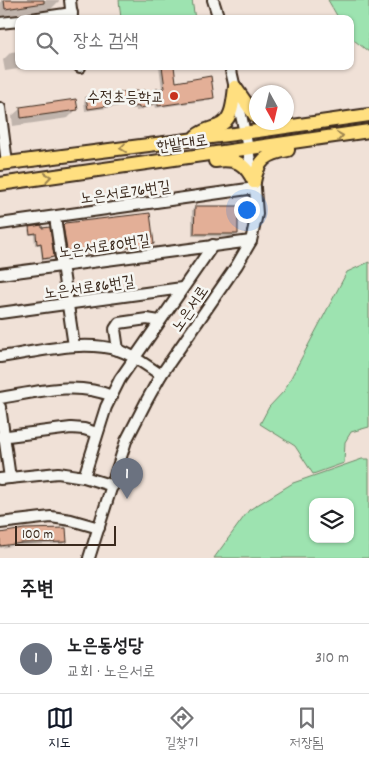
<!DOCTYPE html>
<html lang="ko">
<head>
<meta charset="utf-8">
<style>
	:root { --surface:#fff; --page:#f2f2f2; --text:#202124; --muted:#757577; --line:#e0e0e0; --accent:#111827 }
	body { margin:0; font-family:Dekko,"Poor Story",sans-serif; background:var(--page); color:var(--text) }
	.controls { position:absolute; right:15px; bottom:15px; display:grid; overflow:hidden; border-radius:10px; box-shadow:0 1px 4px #0004 }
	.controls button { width:45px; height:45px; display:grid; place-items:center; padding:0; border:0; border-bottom:1px solid var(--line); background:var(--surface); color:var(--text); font:25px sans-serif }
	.compass { position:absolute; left:249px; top:85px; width:45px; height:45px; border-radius:50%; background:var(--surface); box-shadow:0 1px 4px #0004; rotate:172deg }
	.scale { position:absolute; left:15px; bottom:12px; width:101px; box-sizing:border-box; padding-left:5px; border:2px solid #3b2a1e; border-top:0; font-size:14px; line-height:18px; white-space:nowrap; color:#3b2a1e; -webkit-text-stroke:4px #f6f6f2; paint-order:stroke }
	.you { position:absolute; left:246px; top:209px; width:18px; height:18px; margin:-12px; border:4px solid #fff; border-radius:50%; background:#1a73e8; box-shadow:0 0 0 8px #1a73e833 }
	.badge { display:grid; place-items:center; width:32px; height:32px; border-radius:50%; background:var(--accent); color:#fff; font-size:16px; font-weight:700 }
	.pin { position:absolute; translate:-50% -41px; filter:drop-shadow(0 1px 2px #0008) }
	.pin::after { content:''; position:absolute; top:26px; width:18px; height:15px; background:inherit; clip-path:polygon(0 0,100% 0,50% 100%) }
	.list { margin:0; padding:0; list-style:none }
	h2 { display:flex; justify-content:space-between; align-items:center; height:65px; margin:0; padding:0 20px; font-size:21px }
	h2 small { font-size:16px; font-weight:400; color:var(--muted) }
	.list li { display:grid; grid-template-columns:32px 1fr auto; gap:15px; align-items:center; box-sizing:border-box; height:70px; padding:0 20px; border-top:1px solid var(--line) }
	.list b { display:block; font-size:19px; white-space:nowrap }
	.list p { margin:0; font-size:16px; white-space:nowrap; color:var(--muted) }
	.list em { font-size:16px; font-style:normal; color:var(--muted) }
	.icon { flex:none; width:28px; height:28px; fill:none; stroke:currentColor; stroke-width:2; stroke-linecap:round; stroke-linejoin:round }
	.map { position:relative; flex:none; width:369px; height:558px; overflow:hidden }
	.search { position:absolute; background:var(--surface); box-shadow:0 1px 4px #0004; left:15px; right:15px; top:15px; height:55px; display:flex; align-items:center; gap:12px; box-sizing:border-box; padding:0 18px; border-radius:10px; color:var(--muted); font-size:19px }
	.sheet { height:135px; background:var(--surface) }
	nav { display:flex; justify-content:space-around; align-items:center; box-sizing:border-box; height:70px; border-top:1px solid var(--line); background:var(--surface); font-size:14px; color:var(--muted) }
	nav a { display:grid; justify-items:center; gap:2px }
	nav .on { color:var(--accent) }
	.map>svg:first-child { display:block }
	.green { fill:#9de3b0; stroke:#6c8667; fill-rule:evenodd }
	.shadow { fill:#0003 }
	.building { fill:#e3af97; stroke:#3b2a1e }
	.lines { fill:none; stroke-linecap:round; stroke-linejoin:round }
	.minor-casing { stroke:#3b2a1e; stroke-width:14 }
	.major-casing { stroke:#3b2a1e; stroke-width:16 }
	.minor { stroke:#f6f6f2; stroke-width:10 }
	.major { stroke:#ffdf80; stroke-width:12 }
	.oneway { stroke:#9d844f }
	.poi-dot { fill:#c8321e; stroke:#f6f6f2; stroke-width:2 }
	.labels { text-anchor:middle; stroke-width:5; stroke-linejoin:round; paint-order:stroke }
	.poi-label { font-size:16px; fill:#3b2a1e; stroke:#f6f6f2; text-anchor:end }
	.street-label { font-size:16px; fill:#3b2a1e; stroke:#f6f6f2 }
</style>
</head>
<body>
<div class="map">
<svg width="369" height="558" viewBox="0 0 369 558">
	<rect width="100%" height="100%" fill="#f0e1d7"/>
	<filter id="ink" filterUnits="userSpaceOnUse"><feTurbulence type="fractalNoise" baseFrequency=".02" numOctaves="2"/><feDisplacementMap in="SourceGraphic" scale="10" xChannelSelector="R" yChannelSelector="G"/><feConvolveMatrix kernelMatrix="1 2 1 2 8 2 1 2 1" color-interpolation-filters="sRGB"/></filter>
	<g filter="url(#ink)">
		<g class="green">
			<polygon points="119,0 192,0 195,19 121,19"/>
			<polygon points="328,0 369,0 369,52 350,37 350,19 339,19"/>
			<polygon points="369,262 369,427 351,432 345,442 344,463 313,474 295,446 260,424 269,407 284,391 347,272"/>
			<path d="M362 459H369V558H214L249 510 293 483ZM313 502H350V539H313Z"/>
		</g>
		<g class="shadow">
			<polygon points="1,0 59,0 59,1 51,9 0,16"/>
			<polygon points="19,51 19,66 38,66 5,71 3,60 11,52"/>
			<polygon points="159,66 173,66 175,83 213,97 210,100 156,108 155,105 145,107 142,110 136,111 136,109 131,109 131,105 85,111 84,101 87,98 153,95 156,90 162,89"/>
			<polygon points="75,101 76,110 68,118 13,126 12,116 20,109"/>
			<polygon points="195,207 237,234 234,237 192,236 192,210"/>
			<polygon points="65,224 153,243 151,245 66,257 62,228"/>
			<polygon points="30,228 41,229 53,257 51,259 42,260 40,245 35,245 34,235 29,235 28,230"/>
			<polygon points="0,534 65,541 63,544 18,545 0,548"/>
		</g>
		<g class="building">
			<polygon points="4,0 44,0 44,3 5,9"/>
			<polygon points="162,66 174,66 176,82 211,76 214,98 158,106 158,103 146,105 146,107 139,108 138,106 134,107 133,102 88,109 86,97 145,90 146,94 156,93 156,89 165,88"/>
			<polygon points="76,99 78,110 21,118 20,107"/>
			<polygon points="195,206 238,206 238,234 194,234"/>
			<polygon points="150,213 154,244 68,256 63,225 65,223"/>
			<polygon points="42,225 42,228 50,227 54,257 43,259 41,243 37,244 36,233 30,234 29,227"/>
			<polygon points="66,528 67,542 22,543 0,546 0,533 24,529"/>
		</g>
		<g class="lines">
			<defs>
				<g id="minor">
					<polyline points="70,0 72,18"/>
					<polyline points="213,0 219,19"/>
					<polyline points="31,19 72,13"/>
					<polyline points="0,23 19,21"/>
					<polyline points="80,66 80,67"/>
					<polyline points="0,108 7,163"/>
					<polyline points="55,217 74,346"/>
					<polyline points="0,224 255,188"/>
					<polyline points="0,274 251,241"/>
					<polyline points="0,313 182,288"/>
					<polyline points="118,350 115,329 119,323 147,319 159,321"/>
					<path d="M0 357C37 352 81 339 118 350 134 355 147 366 161 375"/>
					<path d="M0 398C37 392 76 381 112 396"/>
					<polyline points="0,407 10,478"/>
					<polyline points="0,437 71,428 84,429 97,433"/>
					<polyline points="84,477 106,407 120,379 213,245"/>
					<polyline points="0,479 58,473 84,477 113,486"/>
					<polyline points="0,523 51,517 71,520 99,528"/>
					<polyline points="89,558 126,441 147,400 161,375 237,265 251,241 257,214 255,188 245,133 230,66"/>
				</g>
				<g id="major">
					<polyline points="235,87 256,117"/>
					<path d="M196 136C203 130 210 129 218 126 233 121 233 101 235 87"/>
					<path d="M215 161C236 158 245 163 254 182"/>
					<polyline points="0,164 258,131 369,115"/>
					<path d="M254 182C258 160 266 154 288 150"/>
					<polyline points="0,184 369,131"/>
				</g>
			</defs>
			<use href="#minor" class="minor-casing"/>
			<use href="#major" class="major-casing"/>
			<use href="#minor" class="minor"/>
			<use href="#major" class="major"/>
		</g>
		<defs><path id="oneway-chevron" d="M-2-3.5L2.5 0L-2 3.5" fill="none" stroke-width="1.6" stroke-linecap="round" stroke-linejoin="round" transform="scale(1.25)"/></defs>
		<g class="oneway">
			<use href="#oneway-chevron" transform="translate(340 136) rotate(-9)"/>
			<use href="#oneway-chevron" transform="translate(123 148) rotate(173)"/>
			<use href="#oneway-chevron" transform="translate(48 177) rotate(-8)"/>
		</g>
	</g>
	<circle class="poi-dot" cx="174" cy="96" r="5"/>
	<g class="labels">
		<g class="poi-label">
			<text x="164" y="102">수정초등학교</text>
		</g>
		<g class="street-label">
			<text transform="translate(182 142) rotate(-8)" y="6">한밭대로</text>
			<text transform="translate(125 191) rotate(-8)" y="6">노은서로76번길</text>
			<text transform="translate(104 245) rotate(-8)" y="6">노은서로80번길</text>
			<text transform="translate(89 286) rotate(-8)" y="6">노은서로86번길</text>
			<text transform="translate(189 308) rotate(-56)" y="6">노은서로</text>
		</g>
	</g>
</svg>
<div class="controls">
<button><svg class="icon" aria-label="layers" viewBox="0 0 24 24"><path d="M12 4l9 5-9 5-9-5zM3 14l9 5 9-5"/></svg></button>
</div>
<svg class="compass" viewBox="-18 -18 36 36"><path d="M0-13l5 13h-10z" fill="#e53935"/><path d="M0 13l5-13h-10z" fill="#757577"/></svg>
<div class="scale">100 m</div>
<div class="you"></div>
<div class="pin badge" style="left:127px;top:499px;background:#6b7280">1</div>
<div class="search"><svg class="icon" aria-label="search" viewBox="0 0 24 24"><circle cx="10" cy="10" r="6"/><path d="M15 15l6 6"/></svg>장소 검색</div>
</div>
<section class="sheet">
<h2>주변<small></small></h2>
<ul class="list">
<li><span class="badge" style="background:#6b7280">1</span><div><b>노은동성당</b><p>교회 · 노은서로</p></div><em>310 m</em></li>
</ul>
</section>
<nav>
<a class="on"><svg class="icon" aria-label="map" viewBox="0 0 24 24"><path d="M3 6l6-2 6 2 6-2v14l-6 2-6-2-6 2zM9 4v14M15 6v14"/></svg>지도</a>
<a><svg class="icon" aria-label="directions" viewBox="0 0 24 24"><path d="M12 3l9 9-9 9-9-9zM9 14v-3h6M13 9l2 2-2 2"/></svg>길찾기</a>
<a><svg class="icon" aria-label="saved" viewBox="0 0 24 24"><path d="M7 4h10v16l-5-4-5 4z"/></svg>저장됨</a>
</nav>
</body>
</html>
